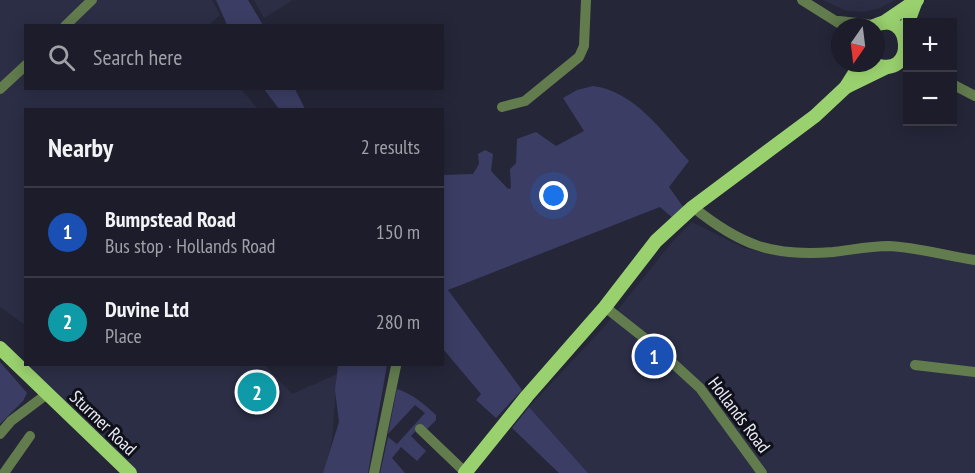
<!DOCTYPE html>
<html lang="en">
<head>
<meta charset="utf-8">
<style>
	:root { --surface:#1c1c2a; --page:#292936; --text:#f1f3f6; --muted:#a0a1a8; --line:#3a3a47; --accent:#ea580c }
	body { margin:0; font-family:"PT Sans Narrow",sans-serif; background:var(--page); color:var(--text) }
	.controls { position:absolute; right:18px; top:18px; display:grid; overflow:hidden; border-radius:0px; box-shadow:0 3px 15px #0003 }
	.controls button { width:54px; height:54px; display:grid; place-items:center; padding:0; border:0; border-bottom:2px solid var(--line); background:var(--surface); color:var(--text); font:30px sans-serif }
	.compass { position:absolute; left:831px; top:18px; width:54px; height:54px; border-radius:50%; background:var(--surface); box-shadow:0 3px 15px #0003; rotate:194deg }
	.you { position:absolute; left:554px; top:196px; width:21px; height:21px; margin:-15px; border:4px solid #fff; border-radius:50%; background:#1a73e8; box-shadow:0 0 0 9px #1a73e833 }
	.badge { display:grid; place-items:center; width:39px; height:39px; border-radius:50%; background:var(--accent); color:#fff; font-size:20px; font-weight:700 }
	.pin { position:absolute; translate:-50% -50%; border:3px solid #fff; box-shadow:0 2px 6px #0006 }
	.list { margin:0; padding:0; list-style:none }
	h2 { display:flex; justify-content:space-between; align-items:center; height:78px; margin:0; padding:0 24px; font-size:26px }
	h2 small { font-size:20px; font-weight:400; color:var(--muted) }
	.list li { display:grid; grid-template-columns:39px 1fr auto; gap:18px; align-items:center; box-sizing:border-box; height:90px; padding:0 24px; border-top:2px solid var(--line) }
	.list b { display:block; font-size:22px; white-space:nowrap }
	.list p { margin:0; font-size:20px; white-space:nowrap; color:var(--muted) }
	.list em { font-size:20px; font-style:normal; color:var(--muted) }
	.icon { flex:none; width:33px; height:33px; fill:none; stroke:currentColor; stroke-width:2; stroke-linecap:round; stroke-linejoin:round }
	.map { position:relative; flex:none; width:975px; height:473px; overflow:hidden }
	.search { position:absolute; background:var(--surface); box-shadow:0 3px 15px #0003; left:24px; top:24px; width:420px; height:66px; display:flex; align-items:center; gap:15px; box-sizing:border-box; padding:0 21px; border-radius:0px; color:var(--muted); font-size:22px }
	.panel { position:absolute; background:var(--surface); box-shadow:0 3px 15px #0003; left:24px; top:108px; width:420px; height:258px; border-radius:0px }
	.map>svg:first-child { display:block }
	.built { fill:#2c2e46 }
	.green { fill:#3b3d64 }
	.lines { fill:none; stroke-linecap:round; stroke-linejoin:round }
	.minor { stroke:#627c4e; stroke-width:10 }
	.major { stroke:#9ad16f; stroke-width:14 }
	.labels { text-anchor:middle; stroke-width:6; stroke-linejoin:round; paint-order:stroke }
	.street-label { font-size:18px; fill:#e9ebf7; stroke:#0f1018 }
</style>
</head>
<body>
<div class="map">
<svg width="975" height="473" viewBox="0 0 975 473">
	<rect width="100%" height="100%" fill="#252638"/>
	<g class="built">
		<polygon points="0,0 212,0 220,15 209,25 26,26 26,88 241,89 258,109 26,110 25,325 0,307"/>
		<polygon points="254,0 293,0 264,18"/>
		<polygon points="823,0 895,0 880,8 864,12 846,11"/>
		<polygon points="692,222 744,248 772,255 800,257 887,246 975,260 975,473 588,473 529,407 603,328 673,241"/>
		<polygon points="25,361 26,364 265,365 292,394 337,374 332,441 324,473 130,473 20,367"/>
	</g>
	<g class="green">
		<polygon points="216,0 248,0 263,25 227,25"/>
		<path d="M593 86C635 91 663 133 689 161L669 187 684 208 674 219 660 207 448 290 522 390 496 418 476 400 481 394 443 349 442 175 473 174 479 164 478 154 485 150 493 154 491 171 508 189 511 188 510 169 516 163 517 139 536 132 556 146 584 131 563 98 577 90Z"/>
		<polygon points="264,89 295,89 305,109 279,109"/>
		<polygon points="0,362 27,393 23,401 0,424"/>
		<polygon points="338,365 387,365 368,473 323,473 339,422 335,390"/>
		<path d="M397 389C413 394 424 404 436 415V420L426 430 421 425 411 436 426 451 417 461 401 447 392 458 405 473H380L388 437 397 444 425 413 415 405 388 434Z"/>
		<polygon points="529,407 588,473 559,473 512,428"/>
	</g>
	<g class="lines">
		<g class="minor">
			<polyline points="802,0 845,27"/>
			<polyline points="839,21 876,25"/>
			<polyline points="65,26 92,0"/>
			<polyline points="952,84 975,96"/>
			<polyline points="0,89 26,65"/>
			<polyline points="502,107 525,101 579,57 584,46 586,0"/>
			<path d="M693 207C740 245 772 257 833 252 851 250 870 246 888 246 917 247 946 256 975 260"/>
			<polyline points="605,307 652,344 700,388 762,473"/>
			<polyline points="915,365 975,372"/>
			<polyline points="420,429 466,473"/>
			<polyline points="0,434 11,421 47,394"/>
			<polyline points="4,473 30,436"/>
			<polyline points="374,473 396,366"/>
		</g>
		<g class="major">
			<polyline points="908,22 915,3"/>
			<polyline points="883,23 917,0"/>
			<path d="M872 63C919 85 913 3 872 27"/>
			<polyline points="846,87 887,67"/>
			<polyline points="0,348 130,473"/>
			<polyline points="465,473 527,396 605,307 656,241 693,207 815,116 846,87 861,63"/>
		</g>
	</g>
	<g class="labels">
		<g class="street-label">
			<text transform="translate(739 415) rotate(53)" y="6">Hollands Road</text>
			<text transform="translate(103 423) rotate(44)" y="6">Sturmer Road</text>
		</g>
	</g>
</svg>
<div class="controls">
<button>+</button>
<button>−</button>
</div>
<svg class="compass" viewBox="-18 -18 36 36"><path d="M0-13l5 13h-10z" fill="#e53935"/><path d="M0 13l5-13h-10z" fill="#a0a1a8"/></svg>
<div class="you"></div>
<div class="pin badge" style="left:654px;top:356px;background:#1a4fb4">1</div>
<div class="pin badge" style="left:257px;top:392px;background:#0f9aa8">2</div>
<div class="search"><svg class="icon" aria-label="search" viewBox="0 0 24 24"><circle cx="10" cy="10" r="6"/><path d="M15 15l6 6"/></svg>Search here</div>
<section class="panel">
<h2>Nearby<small>2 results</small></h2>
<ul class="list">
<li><span class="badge" style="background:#1a4fb4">1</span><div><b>Bumpstead Road</b><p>Bus stop · Hollands Road</p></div><em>150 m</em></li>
<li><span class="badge" style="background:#0f9aa8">2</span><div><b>Duvine Ltd</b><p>Place</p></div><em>280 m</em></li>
</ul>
</section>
</div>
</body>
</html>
